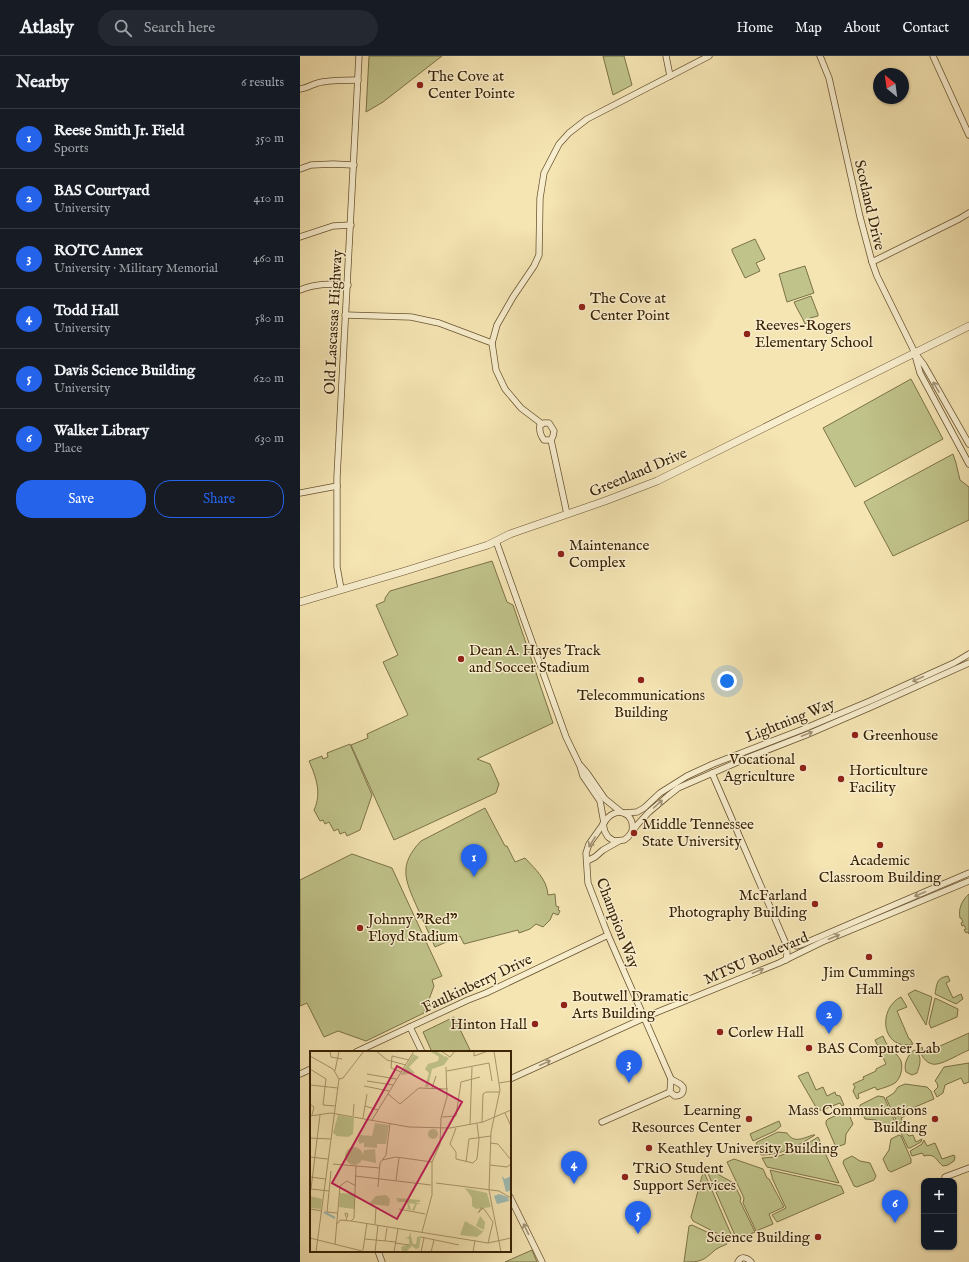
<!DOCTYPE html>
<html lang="en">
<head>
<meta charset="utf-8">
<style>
	:root { --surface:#171b24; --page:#242831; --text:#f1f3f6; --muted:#9ea1a6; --line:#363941; --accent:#2563eb }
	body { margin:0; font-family:"IM FELL English",serif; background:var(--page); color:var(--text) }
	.controls { position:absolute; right:12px; bottom:12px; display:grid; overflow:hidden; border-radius:8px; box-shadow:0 1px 3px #0004 }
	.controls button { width:36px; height:36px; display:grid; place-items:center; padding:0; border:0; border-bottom:1px solid var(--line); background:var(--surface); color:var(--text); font:20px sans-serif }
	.compass { position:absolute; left:573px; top:12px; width:36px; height:36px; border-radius:50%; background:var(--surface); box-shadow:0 1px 3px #0004; rotate:331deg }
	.you { position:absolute; left:427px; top:625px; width:14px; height:14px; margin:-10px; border:3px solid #fff; border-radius:50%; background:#1a73e8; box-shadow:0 0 0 6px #1a73e833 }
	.badge { display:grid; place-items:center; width:26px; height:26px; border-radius:50%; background:var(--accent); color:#fff; font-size:13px; font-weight:700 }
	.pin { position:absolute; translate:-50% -33px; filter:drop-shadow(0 1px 2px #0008) }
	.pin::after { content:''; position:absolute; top:21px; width:14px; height:12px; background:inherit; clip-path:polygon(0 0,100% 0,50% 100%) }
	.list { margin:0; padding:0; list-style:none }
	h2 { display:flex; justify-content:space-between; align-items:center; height:52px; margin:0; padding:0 16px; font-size:17px }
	h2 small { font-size:13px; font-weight:400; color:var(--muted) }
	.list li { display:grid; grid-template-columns:26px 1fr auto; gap:12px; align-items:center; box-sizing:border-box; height:60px; padding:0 16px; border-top:1px solid var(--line) }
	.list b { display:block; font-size:15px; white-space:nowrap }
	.list p { margin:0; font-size:13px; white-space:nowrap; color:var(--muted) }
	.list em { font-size:13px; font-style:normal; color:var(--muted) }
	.actions { display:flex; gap:8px; padding:12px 16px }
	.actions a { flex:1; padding:9px 0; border:1px solid var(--accent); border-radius:16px; text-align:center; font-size:14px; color:var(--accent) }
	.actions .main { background:var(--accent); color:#fff }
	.icon { flex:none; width:22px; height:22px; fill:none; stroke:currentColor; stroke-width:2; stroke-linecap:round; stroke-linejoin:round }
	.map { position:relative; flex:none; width:669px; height:1206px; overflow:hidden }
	header { display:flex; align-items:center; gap:24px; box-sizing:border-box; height:56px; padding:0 20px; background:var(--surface); border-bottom:1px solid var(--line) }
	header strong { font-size:19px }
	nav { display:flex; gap:22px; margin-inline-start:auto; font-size:14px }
	.search { width:280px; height:36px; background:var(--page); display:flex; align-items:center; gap:10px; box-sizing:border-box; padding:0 14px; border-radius:22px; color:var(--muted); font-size:15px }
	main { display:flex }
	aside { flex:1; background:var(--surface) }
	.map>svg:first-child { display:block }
	.green { fill:#c0c38a; stroke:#7c7248 }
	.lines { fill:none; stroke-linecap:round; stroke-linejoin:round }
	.minor-casing { stroke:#685330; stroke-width:7 }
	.tertiary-casing { stroke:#685330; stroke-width:8 }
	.minor { stroke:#f8eece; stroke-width:5.5 }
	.tertiary { stroke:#f8eece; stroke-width:7 }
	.oneway { stroke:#a29274 }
	.poi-dot { fill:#8f2418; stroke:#f8eece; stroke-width:1.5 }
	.labels { text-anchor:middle; stroke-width:3; stroke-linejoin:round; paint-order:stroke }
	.poi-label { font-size:15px; fill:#392205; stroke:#f8eece; text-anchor:start }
	.street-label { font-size:15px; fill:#392205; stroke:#f8eece }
	.inset-river { fill:none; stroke:#9ebdb5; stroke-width:2 }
	.inset-road { fill:none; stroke:#aa976d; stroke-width:1 }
	.view { fill:#c2185b; fill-opacity:0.15; stroke:#c2185b; stroke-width:2 }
	.inset-edge { fill:none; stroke:#392205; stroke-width:2 }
</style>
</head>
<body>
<header>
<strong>Atlasly</strong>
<div class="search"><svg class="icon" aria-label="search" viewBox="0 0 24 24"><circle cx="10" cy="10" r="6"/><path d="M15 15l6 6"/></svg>Search here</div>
<nav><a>Home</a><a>Map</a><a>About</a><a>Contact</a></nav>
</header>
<main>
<aside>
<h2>Nearby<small>6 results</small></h2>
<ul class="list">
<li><span class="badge">1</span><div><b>Reese Smith Jr. Field</b><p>Sports</p></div><em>350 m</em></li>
<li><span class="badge">2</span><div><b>BAS Courtyard</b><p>University</p></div><em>410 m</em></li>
<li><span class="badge">3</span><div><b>ROTC Annex</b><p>University · Military Memorial</p></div><em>460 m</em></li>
<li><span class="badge">4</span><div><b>Todd Hall</b><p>University</p></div><em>580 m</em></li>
<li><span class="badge">5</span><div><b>Davis Science Building</b><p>University</p></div><em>620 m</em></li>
<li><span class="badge">6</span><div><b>Walker Library</b><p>Place</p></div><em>630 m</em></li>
</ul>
<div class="actions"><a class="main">Save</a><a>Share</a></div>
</aside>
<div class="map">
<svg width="669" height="1206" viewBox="0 0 669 1206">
	<rect width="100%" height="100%" fill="#f5e5b3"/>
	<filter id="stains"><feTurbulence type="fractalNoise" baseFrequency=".005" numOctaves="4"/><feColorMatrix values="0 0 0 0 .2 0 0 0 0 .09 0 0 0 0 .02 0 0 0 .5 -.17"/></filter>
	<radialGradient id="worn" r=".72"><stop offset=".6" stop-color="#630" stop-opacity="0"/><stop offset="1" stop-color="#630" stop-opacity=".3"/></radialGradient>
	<g class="green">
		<polygon points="69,0 142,0 83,46 66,56"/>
		<polygon points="303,0 324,0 332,29 313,39"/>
		<polygon points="455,183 465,203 456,207 460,215 445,222 432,195 432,193"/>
		<polygon points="505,210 514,237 487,246 479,218"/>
		<path d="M511 240 518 258V260L510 262 511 265 505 268C502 260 497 254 494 246Z"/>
		<polygon points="611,323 643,383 555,431 523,372"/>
		<polygon points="653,398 656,407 660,424 669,431 669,464 593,500 564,446"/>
		<polygon points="192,505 207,546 213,549 253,667 177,703 190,708 199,728 196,737 94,784 51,689 68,682 67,678 108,659 83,606 98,599 76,549 85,545 85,542 90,535"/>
		<path d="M50 688 72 739 60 774 47 780 45 776 40 778 38 773 34 775 29 766 25 768 23 764 20 765 14 754C22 737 16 721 9 705L22 700 23 703 28 701 27 697Z"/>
		<path d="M185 752 205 790H207L215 806 225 802C235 813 247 823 248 839L255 838 256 850 259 851 258 854 260 855 258 859 253 857 250 864 243 871 236 868 230 873 219 877 218 874 164 888 160 880 135 891C129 878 123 864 117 851 105 824 98 809 121 785Z"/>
		<polygon points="52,798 55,799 92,812 142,920 132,924 134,930 124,957 66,985 38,975 24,981 7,947 0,950 0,824"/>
		<path d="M669 838V878L668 876 666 877 664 874 666 873 664 869 662 870 661 867 663 866 661 862H660C658 853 662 844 669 838Z"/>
		<path d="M648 920 650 925 646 927 653 942 661 938 663 943 656 948 635 938C637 928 636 922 648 920Z"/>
		<polygon points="615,934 632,941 626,969 608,938"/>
		<path d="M601 941 607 951 597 955 609 983H610L613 988C590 994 579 970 590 951 593 947 596 943 601 941Z"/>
		<polygon points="635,942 658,953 657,961 631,972 629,967"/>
		<polygon points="154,961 171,996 132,996 123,976"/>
		<path d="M669 977V994C661 997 645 1007 637 1008 628 1010 621 1001 620 993L622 991 623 995 628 993 629 995Z"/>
		<path d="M583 980C587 992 594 994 600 1003 604 1010 601 1022 595 1027 590 1030 583 1032 577 1034L575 1031 558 1038 559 1042 557 1043 553 1035 555 1031 553 1028 564 1023 563 1021 576 1015V1013L586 1008 575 984Z"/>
		<path d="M614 994C623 999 620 1009 617 1017L612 1019 606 1016C603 1008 608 999 614 994Z"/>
		<polygon points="669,1007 669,1026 664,1028 661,1022 645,1029 643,1037 637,1041 634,1035 638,1031 637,1027 635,1025 644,1011"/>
		<polygon points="508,1016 516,1034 523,1031 527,1040 535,1036 536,1039 540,1040 544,1049 542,1050 540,1047 522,1054 523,1055 517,1053 498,1020"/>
		<polygon points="605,1028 627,1031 631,1035 634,1043 603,1056 605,1060 601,1062 603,1066 598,1068 586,1042 594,1037 598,1031"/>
		<polygon points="578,1040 584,1041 595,1066 585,1070 576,1064 565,1063 560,1052 560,1049"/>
		<polygon points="544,1056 548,1056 553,1068 546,1078 545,1088 537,1091 535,1089 526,1068 526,1065 528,1063"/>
		<polygon points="479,1065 481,1070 475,1075 453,1085 450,1078"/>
		<polygon points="604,1075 609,1080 613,1079 616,1086 622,1083 621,1086 610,1092 608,1092 601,1077"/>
		<path d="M478 1076 487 1077C494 1088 503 1082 513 1079H515C498 1090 482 1099 461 1099L456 1088 457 1086Z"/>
		<polygon points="599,1079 601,1080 611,1103 611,1107 591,1116 588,1114 583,1103 589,1094 591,1083"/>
		<polygon points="518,1081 524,1094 499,1093"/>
		<path d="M624 1084 627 1090 635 1087 642 1103 654 1099 655 1101 654 1105 648 1109 643 1110C635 1104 636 1097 624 1100L622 1097 612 1100 610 1095 622 1088Z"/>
		<polygon points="494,1095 525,1097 539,1127 467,1111 462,1102 476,1101"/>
		<polygon points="552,1100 560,1105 570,1107 576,1120 574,1124 557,1131 554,1130 543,1107 544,1104"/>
		<polygon points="434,1103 463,1113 467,1122 469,1123 484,1151 469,1158 473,1168 456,1175 443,1147 444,1142 427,1106"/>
		<polygon points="410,1114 432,1126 415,1134 407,1115"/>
		<polygon points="470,1114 541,1130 544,1137 477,1166 472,1159 486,1152 472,1122 472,1120"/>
		<polygon points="404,1116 431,1178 430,1183 428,1183 393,1165 391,1161 402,1120"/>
		<polygon points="434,1128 441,1142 440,1145 455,1176 437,1184 416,1136"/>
		<path d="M392 1169 426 1185 427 1188C423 1190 419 1191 415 1194 403 1205 401 1206 384 1206L389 1170Z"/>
		<polygon points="232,1194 237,1206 205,1206"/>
	</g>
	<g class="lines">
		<defs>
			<g id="minor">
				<polyline points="366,0 370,20"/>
				<polyline points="520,0 529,22 560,161 572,206 577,220 615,297 624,309 669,388"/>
				<polyline points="633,0 669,79"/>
				<path d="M0 33C8 32 14 27 22 26 34 24 46 24 58 24"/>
				<polyline points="0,113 11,109 33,108 54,109"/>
				<polyline points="0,181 33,170 51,169"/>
				<polyline points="572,206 659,163 669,157"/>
				<path d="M0 234C17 227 30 228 48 229"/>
				<polyline points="45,259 111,261 139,267 192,287"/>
				<polyline points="615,299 620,317 669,408"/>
				<polyline points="242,368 221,352 205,333 196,314 192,287 197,269 213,241 234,210 239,199 240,142 244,117 259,88 269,77 287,63 409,0"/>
				<path d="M251 384H244C240 379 239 375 240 369L244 367H249L254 375 253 380 251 384 267 458"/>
				<polyline points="0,437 37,430"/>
				<polyline points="196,485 266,681 280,710 283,720 300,745 304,767 289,788 286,797 288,827 308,879 371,1023"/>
				<polyline points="41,533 37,511 37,421 59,0"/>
				<polyline points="281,710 287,717 305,743 321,756"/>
				<polyline points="412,717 486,888 487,898 486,904"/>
				<polyline points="324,757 337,756 344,752 360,737 387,720 413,708 501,674 570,645 654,607 669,598"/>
				<path d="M304 767C314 749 336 755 332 776"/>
				<polyline points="303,768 305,776 308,781 314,785 324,784 328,781 337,769 349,756 368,740 378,732 447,702 506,679 571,651 669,607"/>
				<polyline points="287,805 295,801 303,794 319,785"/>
				<polyline points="486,888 497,890 503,888 669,817"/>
				<polyline points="110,971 122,996"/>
				<polyline points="56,996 168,944 186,937 308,879"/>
				<polyline points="0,1018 11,1013"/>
				<polyline points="210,1023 355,957 479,907 522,886 669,825"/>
				<path d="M371 1023 380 1028 383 1031C384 1037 381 1040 375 1040L370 1036Z"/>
				<polyline points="302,1066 370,1036"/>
				<polyline points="645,1121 669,1112"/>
				<polyline points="210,1141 242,1206"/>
				<polyline points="78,1195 82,1206"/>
				<path d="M438 1206C441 1200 447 1201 451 1206"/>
			</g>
			<polyline id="tertiary" points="0,546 105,515 188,489 210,478 305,445 357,425 669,270"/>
		</defs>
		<use href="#minor" class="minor-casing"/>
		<use href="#tertiary" class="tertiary-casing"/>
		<use href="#minor" class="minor"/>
		<use href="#tertiary" class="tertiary"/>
	</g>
	<defs><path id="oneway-shaft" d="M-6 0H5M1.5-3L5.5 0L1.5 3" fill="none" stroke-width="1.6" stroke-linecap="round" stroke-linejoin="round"/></defs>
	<g class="oneway">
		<use href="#oneway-shaft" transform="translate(636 331) rotate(-120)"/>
		<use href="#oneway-shaft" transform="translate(618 623) rotate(155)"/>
		<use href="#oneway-shaft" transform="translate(507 678) rotate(-22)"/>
		<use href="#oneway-shaft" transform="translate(358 748) rotate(-42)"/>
		<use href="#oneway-shaft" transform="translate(292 786) rotate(122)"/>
		<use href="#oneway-shaft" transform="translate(620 838) rotate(157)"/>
		<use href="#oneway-shaft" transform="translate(534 881) rotate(-23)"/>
		<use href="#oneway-shaft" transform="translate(458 915) rotate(-23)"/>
		<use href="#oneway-shaft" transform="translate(245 1007) rotate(-25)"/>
		<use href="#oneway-shaft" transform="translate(226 1173) rotate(-116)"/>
	</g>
	<g class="poi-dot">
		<circle cx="120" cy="29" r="4"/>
		<circle cx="282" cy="251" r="4"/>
		<circle cx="447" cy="278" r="4"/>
		<circle cx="261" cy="498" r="4"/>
		<circle cx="161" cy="603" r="4"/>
		<circle cx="341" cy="624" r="4"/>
		<circle cx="555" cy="679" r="4"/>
		<circle cx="503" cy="712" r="4"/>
		<circle cx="541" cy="723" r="4"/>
		<circle cx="334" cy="777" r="4"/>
		<circle cx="580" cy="789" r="4"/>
		<circle cx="515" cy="848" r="4"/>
		<circle cx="60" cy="872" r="4"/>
		<circle cx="569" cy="901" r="4"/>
		<circle cx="264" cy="949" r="4"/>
		<circle cx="235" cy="968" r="4"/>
		<circle cx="420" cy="976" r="4"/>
		<circle cx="509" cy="992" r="4"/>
		<circle cx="449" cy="1063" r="4"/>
		<circle cx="635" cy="1063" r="4"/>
		<circle cx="349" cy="1092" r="4"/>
		<circle cx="325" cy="1121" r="4"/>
		<circle cx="518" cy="1181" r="4"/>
	</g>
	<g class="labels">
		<g class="poi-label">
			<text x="128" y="25">The Cove at<tspan x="128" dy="17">Center Pointe</tspan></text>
			<text x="290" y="247">The Cove at<tspan x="290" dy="17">Center Point</tspan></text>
			<text x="455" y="274">Reeves-Rogers<tspan x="455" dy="17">Elementary School</tspan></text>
			<text x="269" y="494">Maintenance<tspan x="269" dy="17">Complex</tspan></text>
			<text x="169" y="599">Dean A. Hayes Track<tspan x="169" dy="17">and Soccer Stadium</tspan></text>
			<text x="341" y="644" text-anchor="middle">Telecommunications<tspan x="341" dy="17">Building</tspan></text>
			<text x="563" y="684">Greenhouse</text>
			<text x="495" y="708" text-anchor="end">Vocational<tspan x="495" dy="17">Agriculture</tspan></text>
			<text x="549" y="719">Horticulture<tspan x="549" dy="17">Facility</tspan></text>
			<text x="342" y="773">Middle Tennessee<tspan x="342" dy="17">State University</tspan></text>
			<text x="580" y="809" text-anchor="middle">Academic<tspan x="580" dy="17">Classroom Building</tspan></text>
			<text x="507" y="844" text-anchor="end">McFarland<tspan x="507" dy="17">Photography Building</tspan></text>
			<text x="68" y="868">Johnny "Red"<tspan x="68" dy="17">Floyd Stadium</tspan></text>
			<text x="569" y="921" text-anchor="middle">Jim Cummings<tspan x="569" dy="17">Hall</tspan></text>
			<text x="272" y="945">Boutwell Dramatic<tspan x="272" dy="17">Arts Building</tspan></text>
			<text x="227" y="973" text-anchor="end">Hinton Hall</text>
			<text x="428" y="981">Corlew Hall</text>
			<text x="517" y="997">BAS Computer Lab</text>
			<text x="441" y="1059" text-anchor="end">Learning<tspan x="441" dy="17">Resources Center</tspan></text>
			<text x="627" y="1059" text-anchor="end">Mass Communications<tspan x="627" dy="17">Building</tspan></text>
			<text x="357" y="1097">Keathley University Building</text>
			<text x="333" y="1117">TRiO Student<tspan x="333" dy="17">Support Services</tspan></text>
			<text x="510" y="1186" text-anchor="end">Science Building</text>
		</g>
		<g class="street-label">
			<text transform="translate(570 149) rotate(77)" y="5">Scotland Drive</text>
			<text transform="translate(33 266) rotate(-87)" y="5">Old Lascassas Highway</text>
			<text transform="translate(338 416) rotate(-23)" y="5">Greenland Drive</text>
			<text transform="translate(490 664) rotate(-22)" y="5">Lightning Way</text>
			<text transform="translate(318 867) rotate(69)" y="5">Champion Way</text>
			<text transform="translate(456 902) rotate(-23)" y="5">MTSU Boulevard</text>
			<text transform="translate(177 927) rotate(-25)" y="5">Faulkinberry Drive</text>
		</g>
	</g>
	<g transform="translate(10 995)">
		<rect width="201" height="201" fill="#f5e5b3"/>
		<path d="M120 0H126L134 5 133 7 135 5 139 7 134 14 122 18 118 36H115L119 22 115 18 118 13 128 10 129 6ZM103 3 109 6 99 16 105 22 91 24ZM28 64 44 67 43 83 38 86 27 85 23 82ZM65 72 79 74 76 93H67V97L54 96V91L50 93 48 90 50 84 62 85ZM118 83a5 5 0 1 1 10 0a5 5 0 1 1-10 0ZM35 105a9 9 0 1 1 18 0a9 9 0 1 1-18 0ZM65 98 66 112 52 109 54 99ZM155 137 177 142 181 156 166 158 162 155V147ZM30 142 45 143 44 158 29 156ZM76 144 80 148 79 155 59 153 66 145ZM0 145 12 148 11 158 0 157ZM86 147 110 149V151H105L111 153H107L104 160 102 159 105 153 99 152 101 159 95 157H98L97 151H88ZM170 165 175 171 174 179 166 175ZM155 170 174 181H173L167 186 150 184ZM100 181 103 193H106L107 186 111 185 109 197 106 198 102 195 97 200H92L91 196 99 193V188L95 187 99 186Z" fill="#c0c38a"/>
		<path d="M192 125 195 128 201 125V139L196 141ZM189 143 198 146 199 150 187 153 184 145Z" fill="#9ebdb5"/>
		<path class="inset-river" d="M14 161 25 167"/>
		<path class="inset-road" d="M20 0 21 6 32 8M66 0 77 9 96 14M131 0 140 6 145 0M167 0 164 1V5L178 0M184 0 190 39 181 81 179 139 191 201M0 5 23 18 29 28 6 201M0 18 16 28 13 54 25 55M25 20 29 0M137 20 179 12 182 30M91 21 81 17 82 5 99 9M57 23 86 28M29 28 33 27 54 0M57 30 83 34M189 32 201 30M0 34 28 37M54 35 79 40M122 37 126 25M78 43 90 53M0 53 4 56 2 64M90 53 109 37 138 38M55 55 68 59M195 62 201 75M0 65 21 62 99 76 140 77 173 71 201 59M43 65 44 53M132 66 146 65 151 31 170 26M53 67 57 43M62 69 104 0M172 71 173 43 176 41H190M160 74 162 16M146 77 140 93 146 101V108L163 112 167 108 169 88 167 73M0 87 21 88M180 92 188 93 201 109M0 106 18 108M72 109 86 106 122 111V144M122 111 130 93 131 67 137 46 136 16M156 111 159 88 181 85M23 113 70 117M180 114 197 116 201 113M21 120 17 161 27 162M45 125 121 134M0 126 16 128M86 129 89 107M126 132 189 140 201 147M68 136 70 112 76 104 80 73M1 138 10 64M1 138 19 140M173 157 168 162 171 157H172L174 158 183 171 178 192M0 158 12 160M89 158 115 163M44 167 46 115M36 169 38 163 35 162 36 166M41 170 178 192 201 187M27 173 30 169 41 170 44 167M65 173 66 157M112 181 122 144M111 186 149 194M0 187 56 201M55 188 86 191M75 190 77 177M85 192 99 194M25 193 30 135 37 130 46 135M53 199 57 172M65 201 68 174M84 201 88 178M111 201 114 187M121 201 124 189M163 201 165 189"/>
		<path class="view" d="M87 15 152 51 87 168 22 132Z"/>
		<rect width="201" height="201" class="inset-edge"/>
	</g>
	<rect width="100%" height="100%" filter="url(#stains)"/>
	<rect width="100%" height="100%" fill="url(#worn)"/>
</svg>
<div class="controls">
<button>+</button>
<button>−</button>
</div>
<svg class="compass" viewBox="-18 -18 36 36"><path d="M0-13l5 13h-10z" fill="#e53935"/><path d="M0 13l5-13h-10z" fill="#9ea1a6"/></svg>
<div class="you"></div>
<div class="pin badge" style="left:174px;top:821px">1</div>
<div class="pin badge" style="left:529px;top:978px">2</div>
<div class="pin badge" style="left:329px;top:1027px">3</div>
<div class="pin badge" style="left:274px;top:1128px">4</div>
<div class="pin badge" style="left:338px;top:1178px">5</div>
<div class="pin badge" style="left:595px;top:1167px">6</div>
</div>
</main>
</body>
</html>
